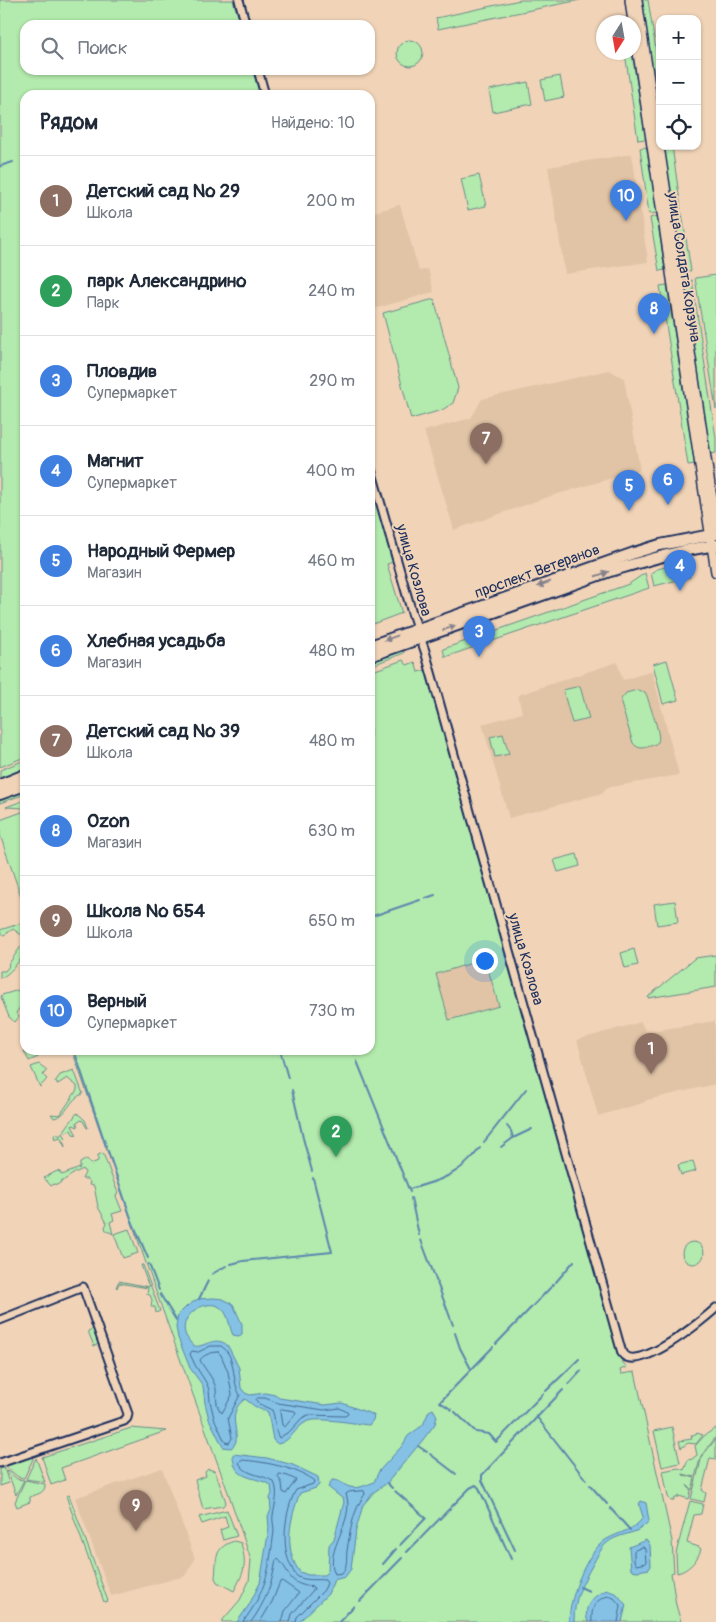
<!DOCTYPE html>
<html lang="ru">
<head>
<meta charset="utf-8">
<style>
	:root { --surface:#fff; --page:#f2f2f3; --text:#1f2937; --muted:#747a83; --line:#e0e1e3; --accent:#1b2f5e }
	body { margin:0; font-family:Pangolin,sans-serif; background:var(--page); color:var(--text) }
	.controls { position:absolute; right:15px; top:15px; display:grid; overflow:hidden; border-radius:10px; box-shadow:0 1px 4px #0004 }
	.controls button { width:45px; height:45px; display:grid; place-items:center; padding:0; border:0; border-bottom:1px solid var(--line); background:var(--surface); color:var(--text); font:25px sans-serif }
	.compass { position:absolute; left:596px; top:15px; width:45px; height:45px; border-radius:50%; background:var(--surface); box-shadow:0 1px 4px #0004; rotate:191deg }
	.you { position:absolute; left:484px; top:960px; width:18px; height:18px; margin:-12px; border:4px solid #fff; border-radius:50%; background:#1a73e8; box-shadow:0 0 0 8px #1a73e833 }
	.badge { display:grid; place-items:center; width:32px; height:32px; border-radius:50%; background:var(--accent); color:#fff; font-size:16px; font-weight:700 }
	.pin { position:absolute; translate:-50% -41px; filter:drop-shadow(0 1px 2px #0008) }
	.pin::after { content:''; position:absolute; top:26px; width:18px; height:15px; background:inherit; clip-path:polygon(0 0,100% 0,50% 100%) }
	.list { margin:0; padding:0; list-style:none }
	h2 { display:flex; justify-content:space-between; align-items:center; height:65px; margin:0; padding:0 20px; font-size:21px }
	h2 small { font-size:16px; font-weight:400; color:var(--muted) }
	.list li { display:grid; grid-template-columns:32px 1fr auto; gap:15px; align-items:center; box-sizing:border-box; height:90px; padding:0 20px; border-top:1px solid var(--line) }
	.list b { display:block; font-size:19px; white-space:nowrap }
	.list p { margin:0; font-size:16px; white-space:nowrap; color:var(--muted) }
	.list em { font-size:16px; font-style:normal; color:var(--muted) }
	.icon { flex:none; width:28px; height:28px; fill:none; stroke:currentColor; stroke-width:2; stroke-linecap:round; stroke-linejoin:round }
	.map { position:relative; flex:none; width:716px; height:1622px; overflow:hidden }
	.search { position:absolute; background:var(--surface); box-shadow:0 1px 4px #0004; left:20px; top:20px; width:355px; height:55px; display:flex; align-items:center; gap:12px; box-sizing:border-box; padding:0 18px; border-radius:15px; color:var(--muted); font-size:19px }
	.panel { position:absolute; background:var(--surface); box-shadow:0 1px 4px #0004; left:20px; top:90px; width:355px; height:965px; border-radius:15px }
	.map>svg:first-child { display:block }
	.built { fill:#e1c4a6 }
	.green { fill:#b3eaad; stroke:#678c86; fill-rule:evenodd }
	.water { fill:#84c1e4; stroke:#5a87ae }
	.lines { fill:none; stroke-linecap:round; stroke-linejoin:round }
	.shore { stroke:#456994; stroke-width:1 }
	.stream { stroke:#5a87ae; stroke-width:2 }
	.minor-casing { stroke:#1b2f5e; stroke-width:11 }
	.tertiary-casing { stroke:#1b2f5e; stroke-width:12 }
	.secondary-casing { stroke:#1b2f5e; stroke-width:14 }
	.minor { stroke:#f1d4b8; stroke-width:7 }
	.tertiary { stroke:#f1d4b8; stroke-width:9 }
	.secondary { stroke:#f1d4b8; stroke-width:10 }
	.oneway { fill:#86828b }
	.labels { text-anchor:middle; stroke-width:4; stroke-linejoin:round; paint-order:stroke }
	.street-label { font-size:15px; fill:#1b2f5e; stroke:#f1d4b8 }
</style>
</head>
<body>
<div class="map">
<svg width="716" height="1622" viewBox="0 0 716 1622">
	<rect width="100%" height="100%" fill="#f1d4b8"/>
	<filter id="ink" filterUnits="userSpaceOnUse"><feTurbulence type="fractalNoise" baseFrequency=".02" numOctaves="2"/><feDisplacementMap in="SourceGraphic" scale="10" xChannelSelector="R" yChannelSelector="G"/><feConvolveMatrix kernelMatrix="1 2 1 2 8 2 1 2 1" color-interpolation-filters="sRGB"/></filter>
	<g filter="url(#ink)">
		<g class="built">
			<polygon points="632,154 648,262 565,274 548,167"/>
			<polygon points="400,205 419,271 428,269 434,292 370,310 370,213"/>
			<polygon points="609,370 624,378 640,470 548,497 454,530 424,431 471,418 482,399"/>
			<polygon points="617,662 623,680 652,671 679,775 606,788 603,793 509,818 482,724 522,713 518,695"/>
			<polygon points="485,959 499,1006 449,1020 436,974"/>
			<polygon points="715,1021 716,1084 647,1100 643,1103 598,1116 577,1040 641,1022 646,1032"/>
			<polygon points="162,1468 195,1559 185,1576 111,1596 75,1498"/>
		</g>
		<g class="green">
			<polygon points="0,0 233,0 241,25 25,25 25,70 253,70 260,95 25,95 25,757 0,767"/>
			<polygon points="520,0 580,0 438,29 436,18"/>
			<polygon points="641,0 648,0 660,75 652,75"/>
			<circle cx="410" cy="53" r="13"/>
			<polygon points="625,53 632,53 646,139 638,140"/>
			<polygon points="560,76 564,97 545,101 541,80"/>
			<polygon points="528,82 532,104 493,112 489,90"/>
			<polygon points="660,82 660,125 653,85"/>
			<polygon points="663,146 672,146 681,209 674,210"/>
			<polygon points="647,147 657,213 649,214 640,148"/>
			<polygon points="479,175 486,206 468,210 461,179"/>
			<polygon points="682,213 691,271 683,273 674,214"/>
			<polygon points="657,216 665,270 659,271 650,218"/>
			<polygon points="716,275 716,409 695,278"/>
			<polygon points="692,280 716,438 716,453 710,454 684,281"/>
			<polygon points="667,285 695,464 688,465 660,286"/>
			<polygon points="434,299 458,388 453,403 442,410 411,419 383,313"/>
			<polygon points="370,480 393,562 387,564 402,613 370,625"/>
			<polygon points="686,562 690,577 654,586 651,573 657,569"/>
			<polygon points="645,573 649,588 445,657 443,649 629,584"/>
			<polygon points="402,648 404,653 370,666 370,660"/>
			<path d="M403 660 407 665 415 662 418 672 426 670 619 1355 622 1362 627 1367 620 1370 621 1374 635 1372 672 1541 674 1572 671 1573 676 1605 681 1622H221L240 1600 249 1581 251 1560 229 1495 154 1286 72 1050H370V672ZM485 959 499 1006 449 1020 436 974Z"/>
			<polygon points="667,660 678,700 663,704 653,664"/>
			<polygon points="580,686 589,719 572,723 563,690"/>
			<path d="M637 690 645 692 647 696C649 704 662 736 658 742 655 745 650 746 647 747 641 749 637 748 633 743L621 704V699L626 693Z"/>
			<polygon points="503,734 509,754 495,757 490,737"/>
			<polygon points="25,760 25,769 0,778 0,770"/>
			<polygon points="25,789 25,794 0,803 0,798"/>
			<polygon points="25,800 25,908 0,835 0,820 22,812 23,808 6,807"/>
			<polygon points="577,854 580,866 558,872 554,860"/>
			<polygon points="675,901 678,922 657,925 654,904"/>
			<path d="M22 923 25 930V955C16 963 11 974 0 978V971H5L9 966 8 965 24 942 23 936 13 929 4 935 0 932V930Z"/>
			<polygon points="634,949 638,965 625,968 621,953"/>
			<polygon points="716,955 716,987 648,998 649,996 695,958"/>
			<polygon points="25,988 25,1003 23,1003 16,1013 19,1017 15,1022 9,1017 1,997 2,995"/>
			<polygon points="26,1050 33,1054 36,1050 43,1050 38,1057 29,1061 24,1051"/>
			<polygon points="39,1064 47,1070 43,1075 47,1079 40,1087 31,1067"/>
			<path d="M74 1070 83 1094C69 1098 68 1116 54 1118L51 1114 60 1115 77 1090V1086L67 1078 58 1084 55 1082 60 1075Z"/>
			<polygon points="77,1113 85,1120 88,1128 87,1128 83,1121 80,1120 77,1122 78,1127 73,1125 72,1126 77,1135 73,1134 71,1130 63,1133 66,1138 63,1139 65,1147 60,1137 55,1139 54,1136 56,1133 60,1136"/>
			<path d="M103 1153 118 1193 116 1196 122 1211 112 1214 114 1220 110 1222 113 1234 106 1230 105 1227 107 1223 98 1207 94 1186 89 1185 90 1182 87 1179H82L85 1173 83 1169C73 1173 66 1179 57 1185L54 1184 51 1186 44 1178 57 1171 60 1172 62 1175 80 1168V1163L87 1159 91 1164 98 1161V1155Z"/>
			<polygon points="693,1161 696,1171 681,1175 678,1165"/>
			<polygon points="129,1229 138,1253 123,1258 114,1234"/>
			<circle cx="693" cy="1253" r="11"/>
			<polygon points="141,1265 143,1265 160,1311 156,1313 155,1307 151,1307 152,1300 150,1295 147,1294 148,1288 119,1283 117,1288 116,1287 119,1281 149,1287"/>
			<polygon points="94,1328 99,1344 94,1346 88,1331"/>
			<polygon points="672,1427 680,1463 662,1467 654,1431"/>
			<polygon points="131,1428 166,1431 61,1468 65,1480 51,1485 42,1457"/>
			<polygon points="716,1428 716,1437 701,1456 695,1477 683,1474 683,1475 695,1478 692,1490 687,1485 691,1491 689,1499 679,1496 678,1498 675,1498 674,1501 671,1501 668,1497 663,1471 678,1468 684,1470 688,1460 692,1459 697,1455 695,1446 705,1435"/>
			<polygon points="697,1433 703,1435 696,1444 688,1443 681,1448 679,1441 692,1439 691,1436"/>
			<polygon points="716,1439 716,1459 710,1458 702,1490 706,1493 704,1502 691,1499 702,1456"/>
			<polygon points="32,1456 33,1459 24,1478 18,1477 5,1466"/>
			<polygon points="36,1458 45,1482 26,1479"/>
			<polygon points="4,1468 9,1483 0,1486 0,1469"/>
			<polygon points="208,1469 215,1471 226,1502 223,1506 203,1509 195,1480 206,1476 205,1472"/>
			<polygon points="7,1470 17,1479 24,1480 16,1495"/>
			<path d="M25 1480 45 1484C46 1493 37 1494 30 1497V1502L17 1507 15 1502Z"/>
			<polygon points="69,1495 108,1601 104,1602 66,1496"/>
			<path d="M690 1501 703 1504 701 1514 694 1515 687 1543 699 1547 701 1549C698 1560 688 1571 677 1573L676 1553Z"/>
			<polygon points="227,1510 237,1536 223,1540 220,1530 228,1527 225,1516 202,1524 199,1517"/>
			<path d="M234 1541 241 1543C247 1566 245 1570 234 1591L217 1582 215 1578C217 1559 213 1548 234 1541Z"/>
		</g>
		<g class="water">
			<path d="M214 1298 223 1299 233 1304 242 1324V1334L239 1336 233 1335C229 1327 229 1316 223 1310 211 1295 176 1314 186 1336 188 1339 190 1343 193 1345 201 1351 215 1333 228 1346L239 1368 241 1388 245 1393 250 1395 265 1393 275 1395 279 1398 325 1405 342 1403 374 1415 373 1420 369 1425C357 1424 315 1416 306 1422 295 1428 291 1441 278 1444L273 1440 268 1412 257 1408 245 1399C222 1415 246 1438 231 1448L223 1447 209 1419 205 1403 203 1386 190 1368 178 1338 176 1327 178 1315 187 1306 198 1299Z"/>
			<path d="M433 1409 437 1416 435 1424 422 1441 387 1483 374 1492 363 1505 356 1530 351 1569 345 1577 334 1580 328 1594 299 1622H237L249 1605 260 1583 269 1528 268 1516 271 1510 270 1498 272 1494 271 1485C253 1475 233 1481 233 1454L267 1458 293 1465 318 1477 319 1485 316 1488 300 1493C290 1518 283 1550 300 1572L308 1575H324L328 1571 329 1545 334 1539 344 1502 343 1499 328 1487 332 1480C340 1480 343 1485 350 1487 358 1489 367 1485 374 1482L379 1471 402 1446 408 1436 423 1425 429 1411Z"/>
			<path d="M641 1501 646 1503 649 1521C638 1534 629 1532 615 1538 603 1543 599 1553 593 1564 582 1584 574 1598 574 1622H569C569 1599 586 1551 607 1539 619 1532 636 1530 643 1517L639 1504Z"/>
			<polygon points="646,1540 650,1545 651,1566 649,1569 638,1571 631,1570 629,1547"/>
			<path d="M607 1590 617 1594 626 1605 622 1622H588C582 1607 593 1595 607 1590Z"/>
		</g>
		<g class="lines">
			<g class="shore">
				<path d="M211 1346H221C237 1356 231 1381 240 1395L228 1418 232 1438 229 1443 225 1442 214 1418 210 1401 209 1390 207 1384 195 1365 190 1354 192 1351 198 1352Z"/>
				<path d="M218 1352 221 1355 228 1372 232 1395 222 1413C215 1406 217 1398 216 1389 214 1378 204 1369 200 1360 203 1355 212 1352 218 1352Z"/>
				<path d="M258 1398H265L278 1403 324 1410 340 1408 347 1412 348 1414 345 1416 308 1415 302 1418 290 1431 279 1438C274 1430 276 1419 272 1410L259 1404 256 1400Z"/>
				<polygon points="282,1409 295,1411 296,1413 285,1427 282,1425 280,1412"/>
				<polygon points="280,1474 288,1476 296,1480 286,1494 283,1492 282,1483 278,1477"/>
				<path d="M364 1491 365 1494C353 1510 350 1531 347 1551 346 1559 348 1566 342 1573L335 1574C323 1551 356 1521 346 1494L349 1492Z"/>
				<polygon points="643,1547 645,1549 646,1563 636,1565 634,1561 634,1551"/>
				<path d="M243 1622C267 1590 269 1570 274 1531 274 1526 272 1520 273 1515 275 1505 279 1492 274 1482 263 1474 246 1476 239 1463L241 1460C262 1461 298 1468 314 1481L313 1484 296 1490C285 1509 280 1548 292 1568 293 1571 295 1575 298 1577 307 1581 316 1579 325 1580L327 1583 324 1590 297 1617 296 1622"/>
				<path d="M251 1622C265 1603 272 1584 276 1560L278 1559C292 1573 286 1584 313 1587L314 1589 292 1614 290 1622"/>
				<polyline points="260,1622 272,1602 280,1582 282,1581 299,1593 285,1611 282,1622"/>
				<path d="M592 1622C591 1609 594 1600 608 1596L614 1598 621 1606 618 1622"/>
			</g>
			<g class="stream">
				<polyline points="0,166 13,162"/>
				<polyline points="426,898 435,895"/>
				<polyline points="23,905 25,911"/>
				<polyline points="370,917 420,900"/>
				<polyline points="74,1050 106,1146"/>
				<polyline points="280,1050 288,1078"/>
				<polyline points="353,1050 355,1054"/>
				<polyline points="357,1061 410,1192"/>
				<polyline points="292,1090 303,1138 312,1171"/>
				<polyline points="507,1126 511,1131 513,1138 532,1129"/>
				<polyline points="484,1142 526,1089"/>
				<polyline points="501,1147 513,1138"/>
				<polyline points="108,1151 132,1221 148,1258"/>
				<path d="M409 1189C440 1181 461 1174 480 1148"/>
				<polyline points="411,1198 419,1235"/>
				<polyline points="421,1240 453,1325"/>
				<polyline points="149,1264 159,1290"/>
				<polyline points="231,1264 243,1261 332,1252 313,1178"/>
				<polyline points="212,1274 226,1266"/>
				<polyline points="556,1282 574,1261"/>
				<polyline points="160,1294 176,1320"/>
				<polyline points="199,1299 208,1281"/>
				<polyline points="455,1333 460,1348 471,1369"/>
				<polyline points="496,1344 554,1284"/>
				<polyline points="569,1384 581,1371"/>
				<polyline points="546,1391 579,1359"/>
				<polyline points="452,1410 440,1402 493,1347"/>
				<polyline points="455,1412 476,1432 489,1434 496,1442 543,1394"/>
				<polyline points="536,1416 586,1480"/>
				<polyline points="418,1446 427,1452"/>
				<polyline points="430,1454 456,1474"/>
				<polyline points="387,1483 392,1488"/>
				<polyline points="590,1485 607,1504"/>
				<polyline points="395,1491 426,1518 400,1545"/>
				<polyline points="610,1508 630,1530"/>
				<polyline points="515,1550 482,1480 482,1475 563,1390"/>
				<polyline points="407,1552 470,1488 476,1485 479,1488 511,1559"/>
				<polyline points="383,1564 396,1549"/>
				<polyline points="580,1587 589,1591"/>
				<polyline points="360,1601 402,1558"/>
				<polyline points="339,1622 354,1606"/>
			</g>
			<defs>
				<g id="minor">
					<polyline points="239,0 246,25"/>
					<polyline points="258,70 265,95"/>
					<path d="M370 466 412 613 425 651 622 1353C636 1375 703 1320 716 1308"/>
					<polyline points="0,1320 83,1287 128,1414 127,1418 124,1421 0,1463"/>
				</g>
				<g id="tertiary">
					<polyline points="630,0 633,22"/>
					<polyline points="637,0 716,525"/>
					<polyline points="634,26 716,572"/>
				</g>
				<g id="secondary">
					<polyline points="370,646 634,553 660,545 716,534"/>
					<path d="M370 656 610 571C645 561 680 550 716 545"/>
					<polyline points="0,785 25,775"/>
					<polyline points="0,794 25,785"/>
				</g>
			</defs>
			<use href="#minor" class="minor-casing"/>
			<use href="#tertiary" class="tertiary-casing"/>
			<use href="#secondary" class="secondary-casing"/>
			<use href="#minor" class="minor"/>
			<use href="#tertiary" class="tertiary"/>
			<use href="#secondary" class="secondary"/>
		</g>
		<defs><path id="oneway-solid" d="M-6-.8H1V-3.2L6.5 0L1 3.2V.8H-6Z" transform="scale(1.25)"/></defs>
		<g class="oneway">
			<use href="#oneway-solid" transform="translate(602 574) rotate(-19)"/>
			<use href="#oneway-solid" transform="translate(544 584) rotate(160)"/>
			<use href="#oneway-solid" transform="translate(449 628) rotate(-20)"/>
			<use href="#oneway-solid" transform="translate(391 638) rotate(160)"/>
		</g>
	</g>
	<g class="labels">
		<g class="street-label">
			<text transform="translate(684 267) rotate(81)" y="5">улица Солдата Корзуна</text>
			<text transform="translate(414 570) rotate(74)" y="5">улица Козлова</text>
			<text transform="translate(537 571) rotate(-20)" y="5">проспект Ветеранов</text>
			<text transform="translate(526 959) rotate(74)" y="5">улица Козлова</text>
		</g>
	</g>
</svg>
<div class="controls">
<button>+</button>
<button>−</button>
<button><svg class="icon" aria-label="locate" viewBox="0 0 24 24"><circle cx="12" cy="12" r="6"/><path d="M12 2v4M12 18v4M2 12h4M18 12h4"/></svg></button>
</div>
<svg class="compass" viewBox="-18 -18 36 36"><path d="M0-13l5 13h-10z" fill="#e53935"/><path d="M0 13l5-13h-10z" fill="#747a83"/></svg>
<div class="you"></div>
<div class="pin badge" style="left:651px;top:1074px;background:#8d6e63">1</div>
<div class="pin badge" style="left:336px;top:1157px;background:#2e9e5b">2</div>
<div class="pin badge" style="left:479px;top:657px;background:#3f7fe0">3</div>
<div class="pin badge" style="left:680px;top:591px;background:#3f7fe0">4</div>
<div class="pin badge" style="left:629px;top:511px;background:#3f7fe0">5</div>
<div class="pin badge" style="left:668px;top:505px;background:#3f7fe0">6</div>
<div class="pin badge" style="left:486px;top:464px;background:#8d6e63">7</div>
<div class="pin badge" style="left:654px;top:334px;background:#3f7fe0">8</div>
<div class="pin badge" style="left:136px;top:1531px;background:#8d6e63">9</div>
<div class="pin badge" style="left:626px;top:221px;background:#3f7fe0">10</div>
<div class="search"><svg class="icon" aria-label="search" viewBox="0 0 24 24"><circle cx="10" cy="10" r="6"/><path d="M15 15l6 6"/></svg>Поиск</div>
<section class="panel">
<h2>Рядом<small>Найдено: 10</small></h2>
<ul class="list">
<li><span class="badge" style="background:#8d6e63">1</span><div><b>Детский сад № 29</b><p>Школа</p></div><em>200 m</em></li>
<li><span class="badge" style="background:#2e9e5b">2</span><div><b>парк Александрино</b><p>Парк</p></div><em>240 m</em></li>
<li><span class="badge" style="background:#3f7fe0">3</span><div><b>Пловдив</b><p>Супермаркет</p></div><em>290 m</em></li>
<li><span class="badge" style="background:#3f7fe0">4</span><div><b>Магнит</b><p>Супермаркет</p></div><em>400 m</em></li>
<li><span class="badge" style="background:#3f7fe0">5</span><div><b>Народный Фермер</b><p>Магазин</p></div><em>460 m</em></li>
<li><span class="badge" style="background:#3f7fe0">6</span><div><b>Хлебная усадьба</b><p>Магазин</p></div><em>480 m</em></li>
<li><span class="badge" style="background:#8d6e63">7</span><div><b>Детский сад № 39</b><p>Школа</p></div><em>480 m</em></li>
<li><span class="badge" style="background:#3f7fe0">8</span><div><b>Ozon</b><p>Магазин</p></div><em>630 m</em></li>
<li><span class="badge" style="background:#8d6e63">9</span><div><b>Школа № 654</b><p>Школа</p></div><em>650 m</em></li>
<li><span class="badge" style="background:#3f7fe0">10</span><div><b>Верный</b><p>Супермаркет</p></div><em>730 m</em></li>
</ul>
</section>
</div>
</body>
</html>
